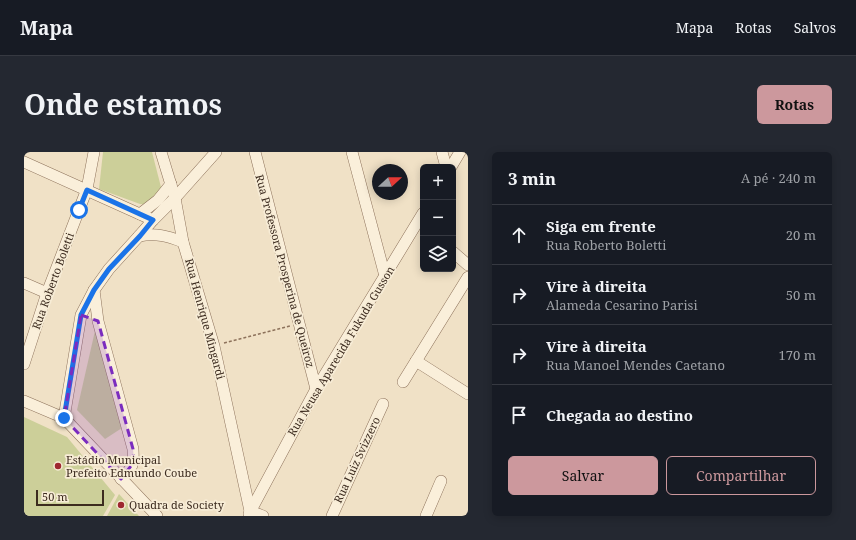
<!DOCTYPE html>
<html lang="pt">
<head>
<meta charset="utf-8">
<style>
	:root { --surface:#171b24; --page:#242831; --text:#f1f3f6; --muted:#9ea1a6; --line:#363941; --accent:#cc989d }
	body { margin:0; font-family:"Noto Serif",serif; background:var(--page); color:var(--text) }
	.controls { position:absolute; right:12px; top:12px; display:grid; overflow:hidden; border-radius:6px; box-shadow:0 2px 10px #0003 }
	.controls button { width:36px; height:36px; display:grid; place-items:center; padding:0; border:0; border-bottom:1px solid var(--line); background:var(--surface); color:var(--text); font:20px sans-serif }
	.compass { position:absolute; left:348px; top:12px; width:36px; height:36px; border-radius:50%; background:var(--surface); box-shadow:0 2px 10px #0003; rotate:69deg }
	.scale { position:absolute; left:12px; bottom:10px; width:68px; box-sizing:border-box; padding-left:4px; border:2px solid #3c2b1f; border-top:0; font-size:11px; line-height:14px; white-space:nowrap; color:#3c2b1f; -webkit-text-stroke:3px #f7ecd6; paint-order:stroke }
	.stop { position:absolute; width:12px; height:12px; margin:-9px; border:3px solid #1a73e8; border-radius:50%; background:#fff }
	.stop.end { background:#1a73e8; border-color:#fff; box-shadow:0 1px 4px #0008 }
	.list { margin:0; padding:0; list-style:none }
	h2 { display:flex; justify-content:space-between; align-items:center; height:52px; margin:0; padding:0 16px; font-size:17px }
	h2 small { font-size:13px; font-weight:400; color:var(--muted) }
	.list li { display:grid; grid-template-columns:26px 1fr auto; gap:12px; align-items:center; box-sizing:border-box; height:60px; padding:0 16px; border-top:1px solid var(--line) }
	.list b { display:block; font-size:15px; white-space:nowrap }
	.list p { margin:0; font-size:13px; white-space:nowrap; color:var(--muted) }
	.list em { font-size:13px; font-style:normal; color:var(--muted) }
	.actions { display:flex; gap:8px; padding:12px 16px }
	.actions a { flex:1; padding:9px 0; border:1px solid var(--accent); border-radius:6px; text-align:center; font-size:14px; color:var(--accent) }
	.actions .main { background:var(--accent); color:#111 }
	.icon { flex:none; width:22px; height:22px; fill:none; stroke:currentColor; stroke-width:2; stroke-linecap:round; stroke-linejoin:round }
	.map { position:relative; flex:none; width:444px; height:364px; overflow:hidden; border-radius:6px }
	header { display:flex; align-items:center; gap:24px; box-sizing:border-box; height:56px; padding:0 20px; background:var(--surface); border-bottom:1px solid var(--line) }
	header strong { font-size:19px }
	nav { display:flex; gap:22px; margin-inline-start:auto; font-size:14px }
	.intro { display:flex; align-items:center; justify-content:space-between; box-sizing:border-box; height:96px; padding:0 24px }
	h1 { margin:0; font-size:28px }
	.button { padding:10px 18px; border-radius:6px; background:var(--accent); color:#111; font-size:14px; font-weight:700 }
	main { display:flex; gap:24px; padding:0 24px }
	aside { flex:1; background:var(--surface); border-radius:6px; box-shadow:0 2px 10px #0003 }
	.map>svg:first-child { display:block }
	.park { fill:#cccf99 }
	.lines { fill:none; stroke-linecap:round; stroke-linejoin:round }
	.minor-casing { stroke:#8d725b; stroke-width:12 }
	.path { stroke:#8d725b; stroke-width:1.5; stroke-dasharray:3 2; stroke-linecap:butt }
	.minor { stroke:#faefda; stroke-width:11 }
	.route { stroke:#1a73e8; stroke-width:5 }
	.marked { fill:#7b2cbf; fill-opacity:0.2; stroke:#7b2cbf; stroke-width:3; stroke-dasharray:8 5; stroke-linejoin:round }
	.poi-dot { fill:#9e2830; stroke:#f7ecd6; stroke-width:1.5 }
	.labels { text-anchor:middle; stroke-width:3.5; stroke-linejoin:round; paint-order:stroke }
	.street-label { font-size:11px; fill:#3c2b1f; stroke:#f7ecd6 }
	.poi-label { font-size:11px; fill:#3c2b1f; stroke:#f7ecd6; text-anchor:start }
</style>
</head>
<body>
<header>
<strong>Mapa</strong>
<nav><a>Mapa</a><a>Rotas</a><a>Salvos</a></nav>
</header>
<div class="intro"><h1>Onde estamos</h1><a class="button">Rotas</a></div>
<main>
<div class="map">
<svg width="444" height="364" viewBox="0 0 444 364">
	<rect width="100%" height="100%" fill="#f0e1c6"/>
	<g class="park">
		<polygon points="79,0 128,0 138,39 127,53 116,52 75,37"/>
		<polygon points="73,170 101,274 81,287 53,258"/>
		<polygon points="0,265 43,285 91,343 79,364 0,364"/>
		<polygon points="95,342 115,364 83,364"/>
	</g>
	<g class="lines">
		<defs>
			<g id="minor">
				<polyline points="137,0 151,46 159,90 190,194 226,359"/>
				<polyline points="231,0 292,237"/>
				<polyline points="328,0 361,124"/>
				<polyline points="418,0 422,15"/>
				<polyline points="0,10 129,68"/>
				<polyline points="427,15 436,0"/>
				<polyline points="116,62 134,48 147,32"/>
				<path d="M115 84C133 81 143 84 159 90"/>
				<polyline points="429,100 444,113"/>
				<polyline points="0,131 23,141"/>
				<path d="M70 138 74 169 109 297C110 312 109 316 97 327"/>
				<polyline points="392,209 444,242"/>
				<polyline points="0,212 23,141 63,37 70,0"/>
				<polyline points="379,230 444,125"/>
				<polyline points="0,249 40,266 133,364"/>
				<polyline points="40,266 57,163 70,138 85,117 115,84 129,68 151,46 192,0"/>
				<polyline points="226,359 239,364"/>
				<polyline points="225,362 292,237 399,61"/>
				<polyline points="308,364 359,252"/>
				<polyline points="402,364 417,329"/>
			</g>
		</defs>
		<use href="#minor" class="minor-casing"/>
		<polyline class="path" points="200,191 266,174"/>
		<use href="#minor" class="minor"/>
	</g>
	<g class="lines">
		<polyline class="route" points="40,266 57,163 70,138 85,117 116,84 129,68 63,38 55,58"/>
	</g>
	<path class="marked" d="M57 163 74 169 109 297 110 310 97 327 40 266Z"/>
	<g class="poi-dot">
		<circle cx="34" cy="314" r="4"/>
		<circle cx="97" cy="353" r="4"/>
	</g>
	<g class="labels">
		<g class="street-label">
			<text transform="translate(261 119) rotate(75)" y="4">Rua Professora Prosperina de Queiroz</text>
			<text transform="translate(29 129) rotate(-70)" y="4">Rua Roberto Boletti</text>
			<text transform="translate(181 167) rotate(75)" y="4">Rua Henrique Mingardi</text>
			<text transform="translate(317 199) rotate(-59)" y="4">Rua Neusa Aparecida Fukuda Gusson</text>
			<text transform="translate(333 308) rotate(-65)" y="4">Rua Luiz Svizzero</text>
		</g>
		<g class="poi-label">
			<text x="42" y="312">Estádio Municipal<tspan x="42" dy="13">Prefeito Edmundo Coube</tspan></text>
			<text x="105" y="357">Quadra de Society</text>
		</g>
	</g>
</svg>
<div class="controls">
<button>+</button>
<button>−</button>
<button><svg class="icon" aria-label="layers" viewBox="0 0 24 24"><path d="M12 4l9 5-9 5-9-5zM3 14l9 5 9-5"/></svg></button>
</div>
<svg class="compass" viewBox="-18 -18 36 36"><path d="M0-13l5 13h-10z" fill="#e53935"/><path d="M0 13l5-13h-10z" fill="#9ea1a6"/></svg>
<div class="scale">50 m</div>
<div class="stop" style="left:55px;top:58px"></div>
<div class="stop end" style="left:40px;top:266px"></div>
</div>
<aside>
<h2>3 min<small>A pé · 240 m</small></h2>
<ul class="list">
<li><svg class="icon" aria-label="ahead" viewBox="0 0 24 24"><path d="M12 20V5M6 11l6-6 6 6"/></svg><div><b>Siga em frente</b><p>Rua Roberto Boletti</p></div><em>20 m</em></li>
<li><svg class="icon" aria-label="right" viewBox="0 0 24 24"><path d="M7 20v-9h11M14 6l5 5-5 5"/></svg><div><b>Vire à direita</b><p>Alameda Cesarino Parisi</p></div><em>50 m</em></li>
<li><svg class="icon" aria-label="right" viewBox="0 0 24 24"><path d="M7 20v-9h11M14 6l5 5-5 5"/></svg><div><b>Vire à direita</b><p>Rua Manoel Mendes Caetano</p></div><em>170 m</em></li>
<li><svg class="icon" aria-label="arrive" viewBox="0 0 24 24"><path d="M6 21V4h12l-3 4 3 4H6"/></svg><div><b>Chegada ao destino</b></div></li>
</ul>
<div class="actions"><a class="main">Salvar</a><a>Compartilhar</a></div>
</aside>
</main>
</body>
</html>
